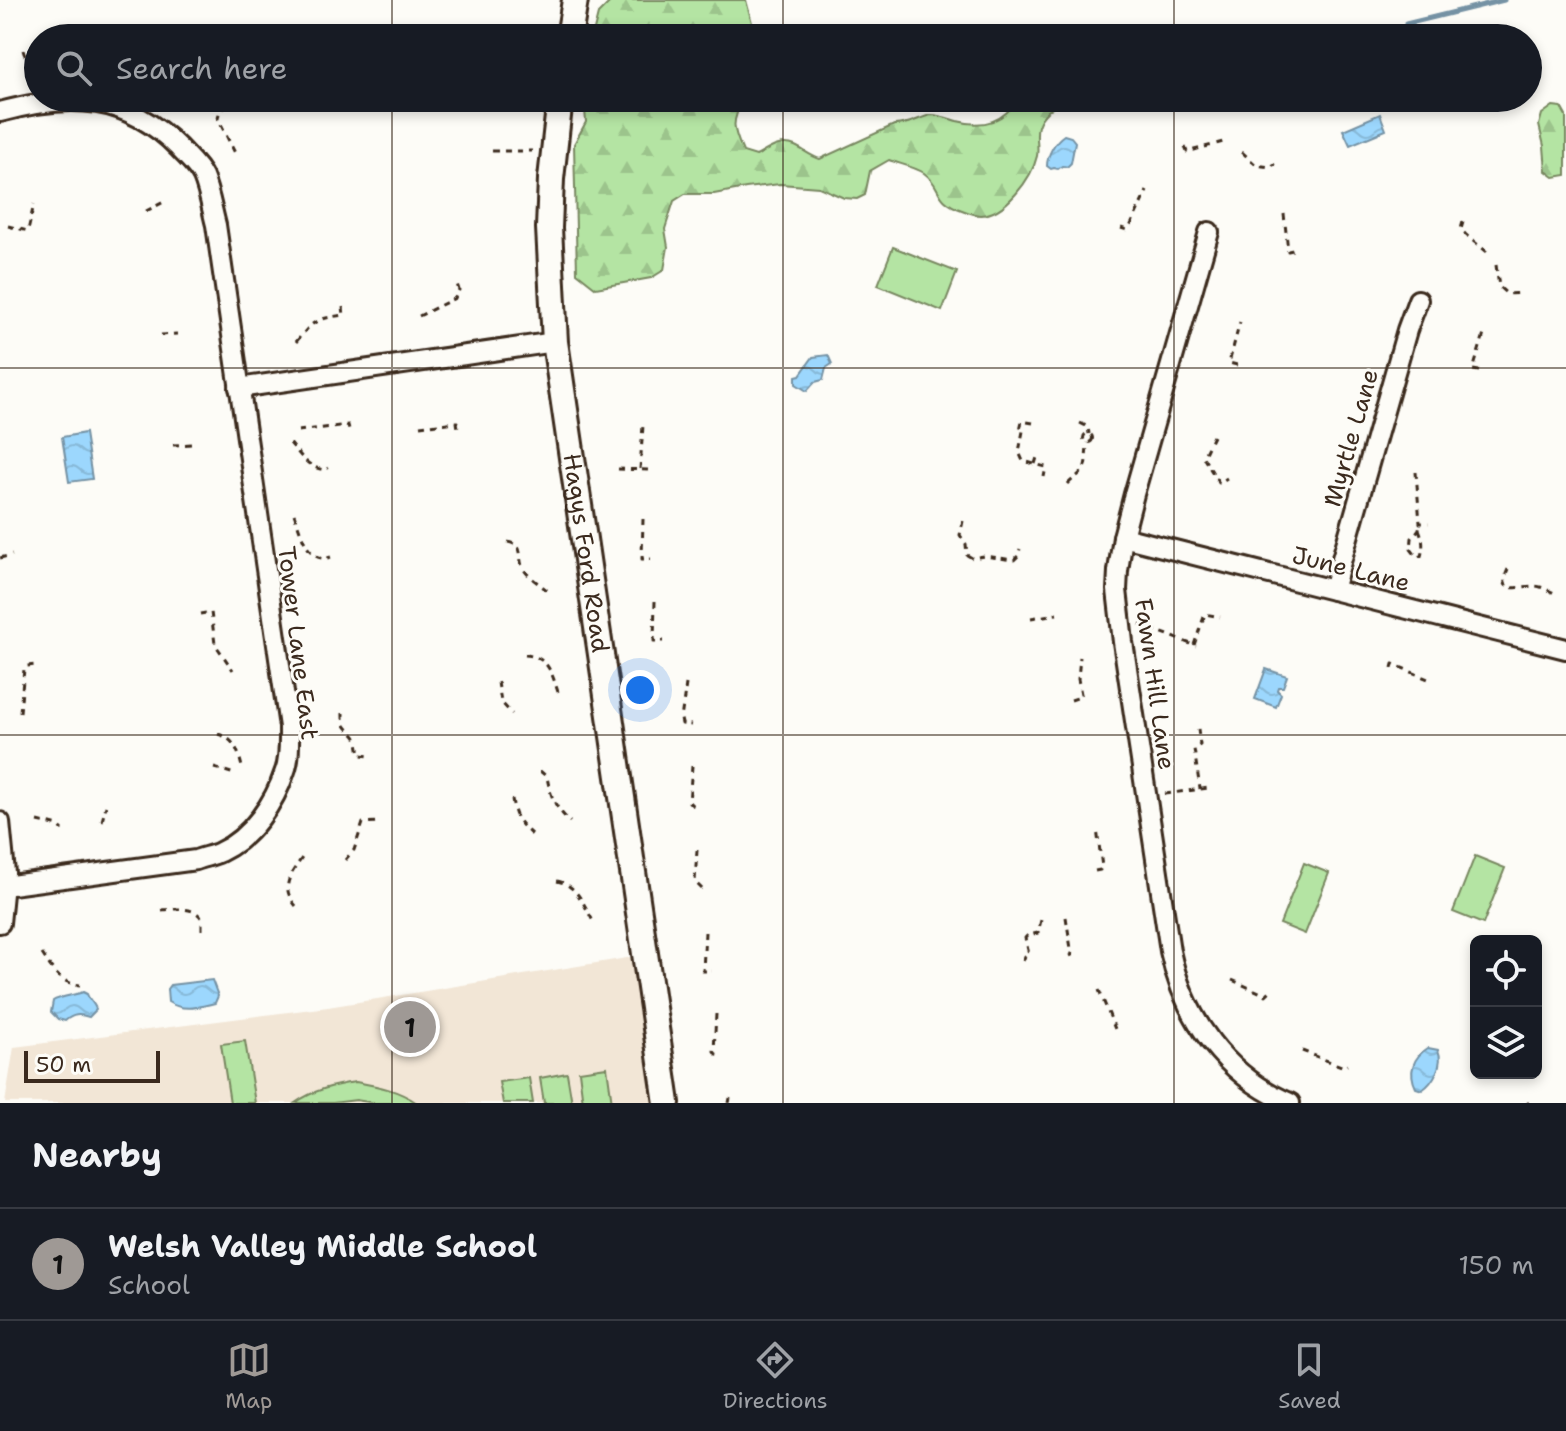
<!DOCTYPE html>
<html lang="en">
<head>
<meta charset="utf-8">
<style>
	:root { --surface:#171b24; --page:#20242c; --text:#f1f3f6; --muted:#9ea1a6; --line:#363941; --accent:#9f9995 }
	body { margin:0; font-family:"Shantell Sans",sans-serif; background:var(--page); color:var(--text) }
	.controls { position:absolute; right:24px; bottom:24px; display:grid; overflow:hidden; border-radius:12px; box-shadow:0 4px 12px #0003 }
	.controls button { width:72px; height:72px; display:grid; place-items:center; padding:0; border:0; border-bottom:2px solid var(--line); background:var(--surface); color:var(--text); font:40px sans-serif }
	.scale { position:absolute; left:24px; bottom:20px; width:136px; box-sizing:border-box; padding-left:8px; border:4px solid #3b2a1e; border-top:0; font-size:22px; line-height:28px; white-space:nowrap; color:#3b2a1e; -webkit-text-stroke:6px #fdfcf7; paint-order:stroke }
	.you { position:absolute; left:640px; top:690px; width:28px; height:28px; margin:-20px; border:6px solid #fff; border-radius:50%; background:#1a73e8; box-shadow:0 0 0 12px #1a73e833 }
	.badge { display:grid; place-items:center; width:52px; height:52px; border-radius:50%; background:var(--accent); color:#111; font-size:26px; font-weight:700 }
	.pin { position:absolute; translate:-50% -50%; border:4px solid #fff; box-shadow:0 2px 8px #0006 }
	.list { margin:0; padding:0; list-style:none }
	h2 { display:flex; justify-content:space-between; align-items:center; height:104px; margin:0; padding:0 32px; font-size:34px }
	h2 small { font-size:26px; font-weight:400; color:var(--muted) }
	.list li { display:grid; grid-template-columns:52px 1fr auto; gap:24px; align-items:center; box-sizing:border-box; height:112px; padding:0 32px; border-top:2px solid var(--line) }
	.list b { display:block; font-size:30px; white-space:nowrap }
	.list p { margin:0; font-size:26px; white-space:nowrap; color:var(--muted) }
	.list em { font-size:26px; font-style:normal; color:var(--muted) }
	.icon { flex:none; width:44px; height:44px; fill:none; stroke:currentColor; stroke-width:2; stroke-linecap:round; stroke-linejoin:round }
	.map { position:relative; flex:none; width:1566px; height:1103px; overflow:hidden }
	.search { position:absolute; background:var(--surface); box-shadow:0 4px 12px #0003; left:24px; right:24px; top:24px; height:88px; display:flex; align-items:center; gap:20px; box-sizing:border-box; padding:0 28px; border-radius:44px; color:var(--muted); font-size:30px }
	.sheet { height:216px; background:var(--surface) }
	nav { display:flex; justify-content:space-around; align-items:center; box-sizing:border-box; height:112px; border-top:2px solid var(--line); background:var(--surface); font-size:22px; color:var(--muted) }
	nav a { display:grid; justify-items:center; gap:4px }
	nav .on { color:var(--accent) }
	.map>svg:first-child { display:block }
	.built { fill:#f2e6d6 }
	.grass { fill:#b4e4a3; stroke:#788760; stroke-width:2 }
	.forest { fill:url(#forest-firs); stroke:#788760; stroke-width:2 }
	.water { fill:url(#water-waves); stroke:#7592a4; stroke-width:2 }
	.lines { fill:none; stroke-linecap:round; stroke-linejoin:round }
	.stream { stroke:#7592a4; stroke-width:5 }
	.minor-casing { stroke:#3b2a1e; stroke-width:24 }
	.tertiary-casing { stroke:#3b2a1e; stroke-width:30 }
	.path { stroke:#3b2a1e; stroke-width:3; stroke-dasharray:6 6; stroke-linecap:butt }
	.minor { stroke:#fdfcf7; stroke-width:18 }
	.tertiary { stroke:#fdfcf7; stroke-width:24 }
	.grid { fill:none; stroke:#3b2a1e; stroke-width:2; stroke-opacity:0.55 }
	.labels { text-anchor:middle; stroke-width:6; stroke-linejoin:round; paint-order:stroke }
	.street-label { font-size:24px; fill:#3b2a1e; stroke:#fdfcf7 }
</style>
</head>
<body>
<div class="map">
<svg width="1566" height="1103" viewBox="0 0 1566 1103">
	<defs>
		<pattern id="forest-firs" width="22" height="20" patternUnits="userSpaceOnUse" patternTransform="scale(2)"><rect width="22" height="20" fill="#b4e4a3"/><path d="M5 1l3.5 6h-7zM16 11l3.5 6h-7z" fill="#9cc48c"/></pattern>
		<pattern id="water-waves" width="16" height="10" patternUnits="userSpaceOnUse" patternTransform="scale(2)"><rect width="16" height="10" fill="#9cd7fd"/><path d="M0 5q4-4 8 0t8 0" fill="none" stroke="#87b9d8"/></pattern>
	</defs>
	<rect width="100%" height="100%" fill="#fdfcf7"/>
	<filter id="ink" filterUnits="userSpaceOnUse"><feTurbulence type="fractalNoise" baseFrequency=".0125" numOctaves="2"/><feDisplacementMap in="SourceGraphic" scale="16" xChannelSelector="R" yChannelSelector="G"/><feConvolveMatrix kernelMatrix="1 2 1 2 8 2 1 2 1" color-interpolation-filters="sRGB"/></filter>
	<g filter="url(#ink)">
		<polygon class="built" points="639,956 659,1103 5,1103 14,1047 328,1007"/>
		<g class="grass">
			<polygon points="893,247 957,272 942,311 878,285"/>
			<polygon points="1475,856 1505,868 1483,924 1453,912"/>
			<polygon points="1304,863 1329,873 1305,934 1280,924"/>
			<polygon points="245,1041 255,1103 230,1103 221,1044"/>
			<polygon points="607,1067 612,1103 583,1103 579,1071"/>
			<polygon points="567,1073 572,1103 544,1103 540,1078"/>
			<polygon points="529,1078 533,1103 503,1103 499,1082"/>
			<path d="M356 1082C378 1086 399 1090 417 1103H374L356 1100 333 1103H295C314 1090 333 1085 356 1082Z"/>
		</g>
		<g class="forest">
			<polygon points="612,0 746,0 756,38 592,38 598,14"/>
			<path d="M584 98H744C731 122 732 127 743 152L756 156C769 149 781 140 795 146 804 150 810 156 820 159L894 125C911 125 919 117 932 115 939 115 950 119 957 121 984 128 1004 122 1018 98H1069C1056 106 1043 110 1038 126 1035 135 1039 147 1037 156 1032 178 1005 215 980 215 975 215 967 212 962 210 933 200 943 187 924 173 915 167 900 164 889 160L870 171 865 195 857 199 844 198 819 187 780 184 746 188 714 194H685L674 201 665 229 668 247 664 270 651 278 596 288 577 273 574 144 586 122Z"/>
			<polygon points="1553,106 1561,107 1566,116 1566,175 1554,177 1546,171 1544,146 1539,125 1542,114"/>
		</g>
		<g class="water">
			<polygon points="1380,114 1386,130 1350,145 1343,130"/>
			<path d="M1064 135 1071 137 1075 142 1071 163 1067 167 1062 166 1058 169 1054 168 1051 169 1047 166C1047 155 1055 141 1064 135Z"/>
			<polygon points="828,355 832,364 826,368 823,380 815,382 807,391 796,384 796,376 800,375 813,357"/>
			<polygon points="85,433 92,479 69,482 62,437"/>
			<polygon points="1266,669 1287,676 1283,687 1278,687 1277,690 1281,694 1276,707 1255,699"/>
			<path d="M212 980 218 996 215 1003C198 1007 184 1012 168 1002L167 989 170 985Z"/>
			<path d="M83 992 87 994C89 1001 95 1003 96 1010L89 1017C79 1014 73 1014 65 1021L58 1019 51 1012 53 1001C59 997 75 995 83 992Z"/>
			<path d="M1428 1048 1438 1050C1444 1063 1434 1082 1422 1090L1416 1088C1408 1072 1413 1057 1428 1048Z"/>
		</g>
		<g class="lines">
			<polyline class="stream" points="1406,24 1504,0"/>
			<defs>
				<g id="minor">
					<path d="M0 112C69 93 126 94 179 148 187 157 198 166 203 177 209 191 212 210 216 225L289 727C289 741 290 758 285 771 275 802 251 838 220 852 212 856 203 857 196 860L4 886"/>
					<path d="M1209 232 1134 494 1123 537 1118 571 1117 590 1123 642 1170 951C1184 1018 1226 1076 1290 1103"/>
					<polyline points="239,388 555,342"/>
					<polyline points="1123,537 1566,649"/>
					<polyline points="1333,590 1407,330 1418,300"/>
					<polyline points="0,822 5,873 0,923"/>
				</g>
				<g id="tertiary">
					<polyline points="569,38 575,0"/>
					<path id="s1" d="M560 98 551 179 549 228 555 342 667 1103"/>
				</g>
			</defs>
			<use href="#minor" class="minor-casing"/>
			<use href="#tertiary" class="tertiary-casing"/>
			<g class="path">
				<path d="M23 50C25 58 29 60 38 62"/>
				<polyline points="227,105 219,113 218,119 237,157"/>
				<polyline points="1185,147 1187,152 1223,142"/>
				<polyline points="492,151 532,151"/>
				<polyline points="1242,152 1256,165 1270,167 1275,164"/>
				<polyline points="146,211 164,202"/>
				<polyline points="1284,214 1288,251 1298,249"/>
				<path d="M1463 222 1461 229C1468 239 1480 245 1488 253"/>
				<polyline points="8,226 28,231 34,204"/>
				<polyline points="1121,228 1127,230 1130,227 1147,191"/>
				<polyline points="1496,265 1499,287 1507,294 1522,293"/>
				<polyline points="419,316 455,298 459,290 457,284"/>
				<polyline points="161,335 177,334"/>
				<path d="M296 342C314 320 315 319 344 315L343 307"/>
				<polyline points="1237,365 1229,363 1240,322"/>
				<polyline points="1479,371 1473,370 1485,331"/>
				<polyline points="1033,423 1022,421 1020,430 1023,431 1019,452 1023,461 1046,467 1044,477"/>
				<polyline points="1080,423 1088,427 1089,434"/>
				<polyline points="420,426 457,422 458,428"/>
				<polyline points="298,431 348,425 350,433"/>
				<circle cx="1088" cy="438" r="4.5"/>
				<polyline points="1213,436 1203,457 1219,483 1227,478"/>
				<path d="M290 443C300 455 308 468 325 470L328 468"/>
				<polyline points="173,445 193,444"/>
				<polyline points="1035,464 1038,454"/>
				<polyline points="618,469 648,470"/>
				<polyline points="640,469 643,425"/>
				<polyline points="1416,472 1420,523 1429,523"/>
				<path d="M1068 484C1073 478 1079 476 1083 470 1088 463 1085 451 1088 443"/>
				<path d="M294 514C301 531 307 565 331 557"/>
				<polyline points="643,519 642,559 651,559"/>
				<polyline points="963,521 960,535 966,544 967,555 972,558 984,556 1014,560 1018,556 1020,549"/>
				<path d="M1419 529C1423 539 1424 546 1421 556L1417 557 1411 549 1412 538 1419 529 1420 523"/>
				<path d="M508 542C526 546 517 556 523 568 528 577 540 584 548 591"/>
				<polyline points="0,558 12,555"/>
				<path d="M1508 569C1496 596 1519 586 1534 586 1542 586 1550 591 1558 595"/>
				<polyline points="655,601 654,641 664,641"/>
				<polyline points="200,614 211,612 215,644 233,670"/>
				<polyline points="1031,618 1057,614"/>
				<polyline points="1140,624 1196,646"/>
				<polyline points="1194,645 1205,614 1220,617"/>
				<path d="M525 655C550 657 552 675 559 695"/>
				<polyline points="1392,668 1393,664 1428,679"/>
				<polyline points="498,682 501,702 512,714"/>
				<polyline points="686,684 681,719 682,724 691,725"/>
				<polyline points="1071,700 1080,697 1081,694 1078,679 1080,657"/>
				<polyline points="20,712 24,669 27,666 36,665"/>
				<path d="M343 713C342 732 354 729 358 742 359 747 359 751 361 755L369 756"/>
				<polyline points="1198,729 1200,745 1194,749 1200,789"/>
				<path d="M218 734C235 739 238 751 242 767"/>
				<polyline points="692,766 689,802 692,805 698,807"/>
				<polyline points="214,768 235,774"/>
				<path d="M540 771 547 777C551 798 555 807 570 822"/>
				<polyline points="1165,794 1209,788"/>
				<path d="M512 799C515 818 518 822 532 835"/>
				<polyline points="38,821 59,826 63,830"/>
				<polyline points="102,821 106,806"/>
				<polyline points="697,850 695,882 703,890 707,891"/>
				<polyline points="345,860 354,850 363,823 377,822"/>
				<polyline points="1095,871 1100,870 1102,867 1097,829"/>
				<path d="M557 881C577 885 584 905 593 921"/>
				<path d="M296 906C279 886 291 874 304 855"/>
				<path d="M162 910C173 909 198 906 202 920 202 921 202 934 202 935"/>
				<polyline points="1066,917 1072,955 1070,956"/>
				<polyline points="705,932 703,971 712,971"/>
				<path d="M42 954C53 970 59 983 80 985"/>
				<polyline points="1023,961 1025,956 1029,954 1025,938 1028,935 1038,933 1041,920"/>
				<polyline points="1232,980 1266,995 1270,991"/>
				<polyline points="1099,990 1115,1029 1112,1030"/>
				<polyline points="716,1014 714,1051 716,1054 723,1055"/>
				<polyline points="1302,1051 1344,1067 1347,1065"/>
				<polyline points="1527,1102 1528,1103"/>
				<polyline points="729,1103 730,1098"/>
			</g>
			<use href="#minor" class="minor"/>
			<use href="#tertiary" class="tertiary"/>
		</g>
	</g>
	<path class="grid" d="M392 0V38M783 0V38M1174 0V38M392 98V1103M783 98V1103M1174 98V1103M0 368H1566M0 735H1566"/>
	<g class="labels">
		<g class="street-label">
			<text transform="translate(1351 438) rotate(-74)" y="8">Myrtle Lane</text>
			<text dy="8" stroke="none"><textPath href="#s1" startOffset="458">Hagys Ford Road</textPath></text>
			<text transform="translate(1351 569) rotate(14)" y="8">June Lane</text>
			<text transform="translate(298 643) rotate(83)" y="8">Tower Lane East</text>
			<text transform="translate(1155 684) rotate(82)" y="8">Fawn Hill Lane</text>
		</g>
	</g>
</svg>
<div class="controls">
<button><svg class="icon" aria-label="locate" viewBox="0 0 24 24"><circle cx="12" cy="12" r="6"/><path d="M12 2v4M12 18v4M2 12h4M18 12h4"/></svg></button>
<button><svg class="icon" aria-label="layers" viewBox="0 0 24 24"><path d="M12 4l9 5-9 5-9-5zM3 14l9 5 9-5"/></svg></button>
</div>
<div class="scale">50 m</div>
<div class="you"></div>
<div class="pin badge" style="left:410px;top:1027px">1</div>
<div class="search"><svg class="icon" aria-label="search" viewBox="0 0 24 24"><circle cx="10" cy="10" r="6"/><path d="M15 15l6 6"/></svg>Search here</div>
</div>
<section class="sheet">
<h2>Nearby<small></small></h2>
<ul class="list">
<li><span class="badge">1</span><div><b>Welsh Valley Middle School</b><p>School</p></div><em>150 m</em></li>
</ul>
</section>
<nav>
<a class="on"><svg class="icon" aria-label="map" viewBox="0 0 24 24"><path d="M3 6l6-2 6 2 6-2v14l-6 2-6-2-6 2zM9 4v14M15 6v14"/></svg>Map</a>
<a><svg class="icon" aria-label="directions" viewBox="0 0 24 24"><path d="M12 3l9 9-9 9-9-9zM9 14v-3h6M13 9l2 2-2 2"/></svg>Directions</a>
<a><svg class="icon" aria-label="saved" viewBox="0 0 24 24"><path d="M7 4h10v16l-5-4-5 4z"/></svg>Saved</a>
</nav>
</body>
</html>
